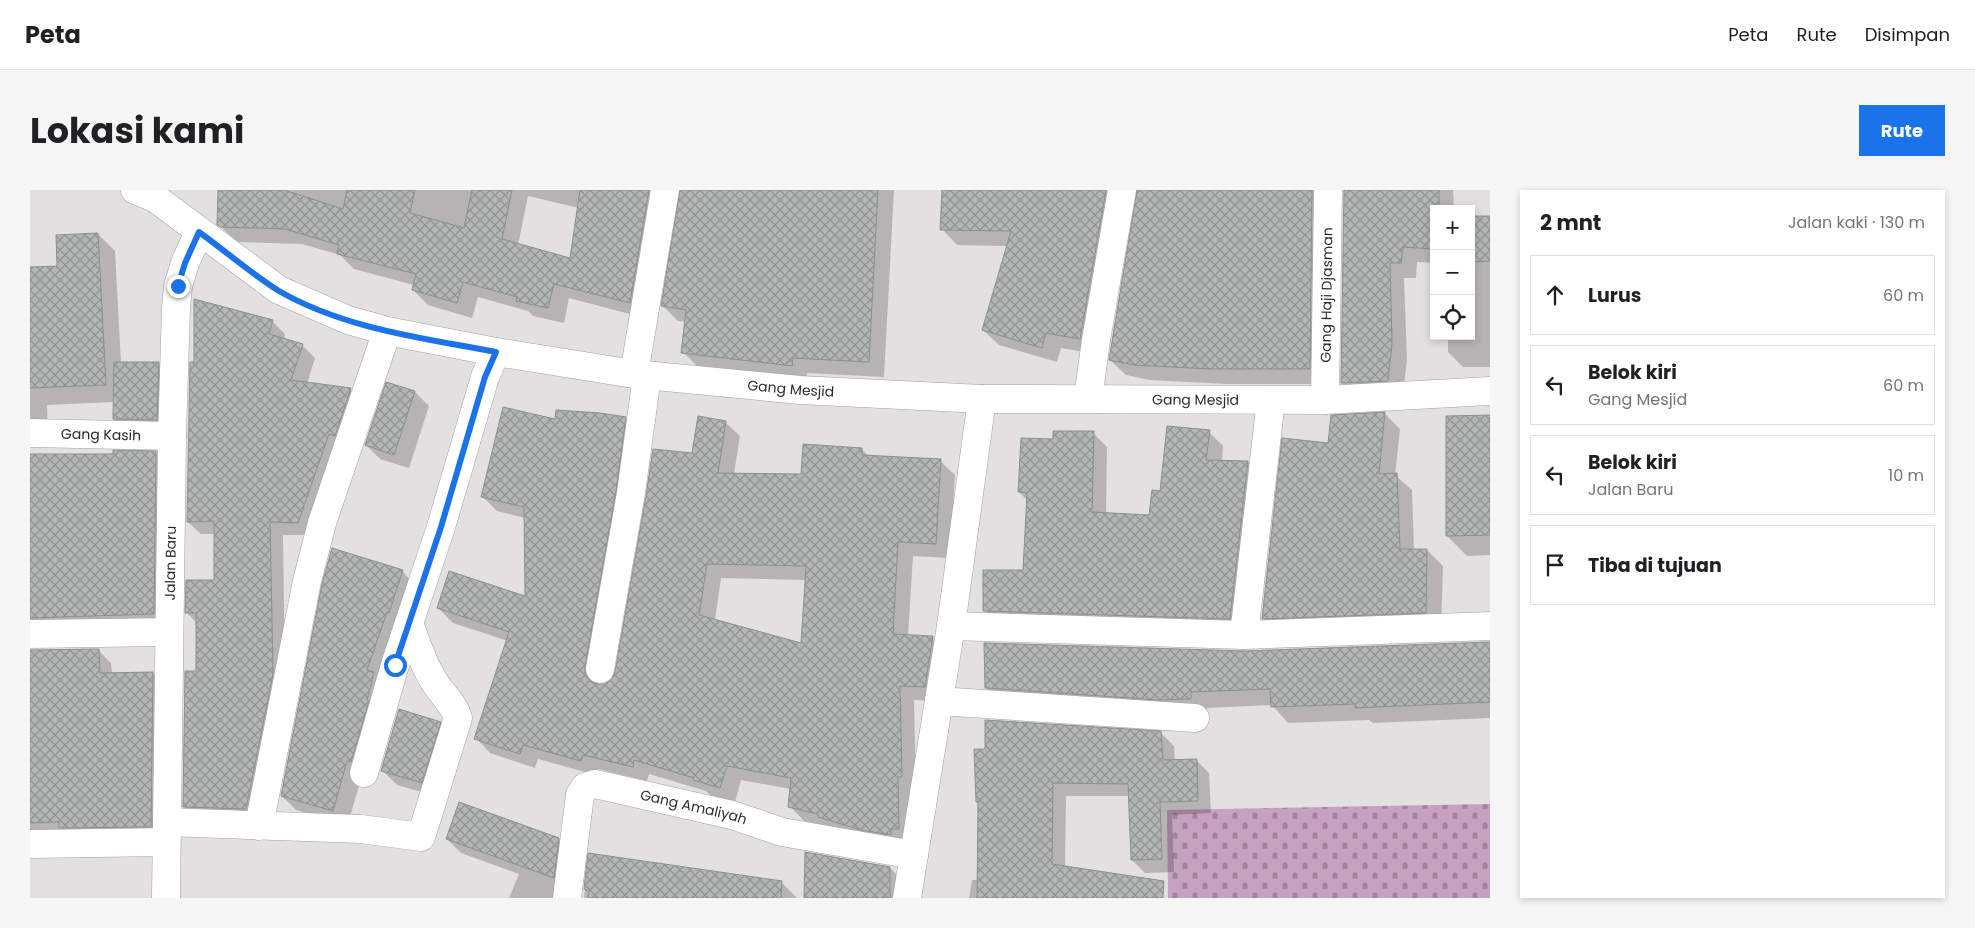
<!DOCTYPE html>
<html lang="id">
<head>
<meta charset="utf-8">
<style>
	:root { --surface:#fff; --page:#f6f6f6; --text:#202124; --muted:#757577; --line:#e0e0e0; --accent:#1a73e8 }
	body { margin:0; font-family:Poppins,sans-serif; background:var(--page); color:var(--text) }
	.controls { position:absolute; right:15px; top:15px; display:grid; overflow:hidden; border-radius:0px; box-shadow:0 2px 8px #0003 }
	.controls button { width:45px; height:45px; display:grid; place-items:center; padding:0; border:0; border-bottom:1px solid var(--line); background:var(--surface); color:var(--text); font:25px sans-serif }
	.stop { position:absolute; width:15px; height:15px; margin:-11px; border:4px solid #1a73e8; border-radius:50%; background:#fff }
	.stop.end { background:#1a73e8; border-color:#fff; box-shadow:0 1px 5px #0008 }
	.list { margin:0; padding:0; list-style:none }
	h2 { display:flex; justify-content:space-between; align-items:center; height:65px; margin:0; padding:0 20px; font-size:21px }
	h2 small { font-size:16px; font-weight:400; color:var(--muted) }
	.list li { display:grid; grid-template-columns:32px 1fr auto; gap:15px; align-items:center; box-sizing:border-box; height:80px; margin:0 10px 10px; padding:0 10px; border:1px solid var(--line); border-radius:0px }
	.list b { display:block; font-size:19px; white-space:nowrap }
	.list p { margin:0; font-size:16px; white-space:nowrap; color:var(--muted) }
	.list em { font-size:16px; font-style:normal; color:var(--muted) }
	.icon { flex:none; width:28px; height:28px; fill:none; stroke:currentColor; stroke-width:2; stroke-linecap:round; stroke-linejoin:round }
	.map { position:relative; flex:none; width:1460px; height:708px; overflow:hidden; border-radius:0px }
	header { display:flex; align-items:center; gap:30px; box-sizing:border-box; height:70px; padding:0 25px; background:var(--surface); border-bottom:1px solid var(--line) }
	header strong { font-size:24px }
	nav { display:flex; gap:28px; margin-inline-start:auto; font-size:18px }
	.intro { display:flex; align-items:center; justify-content:space-between; box-sizing:border-box; height:120px; padding:0 30px }
	h1 { margin:0; font-size:35px }
	.button { padding:12px 22px; border-radius:0px; background:var(--accent); color:#fff; font-size:18px; font-weight:700 }
	main { display:flex; gap:30px; padding:0 30px }
	aside { flex:1; background:var(--surface); border-radius:0px; box-shadow:0 2px 8px #0003 }
	.map>svg:first-child { display:block }
	.cemetery { fill:url(#cemetery-stones) }
	.shadow { fill:#0003; fill-rule:evenodd }
	.building { fill:url(#building-cross-hatch); stroke:#8c8f8d; fill-rule:evenodd }
	.lines { fill:none; stroke-linecap:round; stroke-linejoin:round }
	.street-casing { stroke:#a39fa2; stroke-width:29 }
	.street { stroke:#fff; stroke-width:28 }
	.route { stroke:#1a73e8; stroke-width:6 }
	.labels { text-anchor:middle; stroke-width:5; stroke-linejoin:round; paint-order:stroke }
	.street-label { font-size:14px; fill:#2d2b2c; stroke:#e3e0e2 }
</style>
</head>
<body>
<header>
<strong>Peta</strong>
<nav><a>Peta</a><a>Rute</a><a>Disimpan</a></nav>
</header>
<div class="intro"><h1>Lokasi kami</h1><a class="button">Rute</a></div>
<main>
<div class="map">
<svg width="1460" height="708" viewBox="0 0 1460 708">
	<defs>
		<pattern id="cemetery-stones" width="16" height="16" patternUnits="userSpaceOnUse" patternTransform="scale(1.25)"><rect width="16" height="16" fill="#c6a1c0"/><path d="M2 7V4a2 2 0 0 1 4 0v3zM10 15v-3a2 2 0 0 1 4 0v3z" fill="#a1839c"/></pattern>
		<pattern id="building-cross-hatch" width="8" height="8" patternUnits="userSpaceOnUse" patternTransform="scale(1.25)"><rect width="8" height="8" fill="#b2b6b4"/><path d="M0 0l8 8M0 8l8-8" fill="none" stroke="#919493"/></pattern>
	</defs>
	<rect width="100%" height="100%" fill="#e3e0e2"/>
	<polygon class="cemetery" points="1460,614 1460,708 1138,708 1137,620"/>
	<g class="shadow">
		<path d="M190 0H649H645L615 128 539 108 534 133 503 126 498 121 448 107 442 128 398 115 383 100 384 95 324 79 310 65 272 54 207 52 188 34ZM498 6 549 18 541 70 488 55Z"/>
		<polygon points="651,0 864,0 854,187 777,183 777,191 668,177 653,162 656,132 648,131 633,116"/>
		<polygon points="913,0 1103,0 1065,164 1031,158 1027,172 969,155 953,140 978,56 927,55 912,39"/>
		<polygon points="1108,0 1311,0 1295,194 1196,194 1120,190 1096,185 1080,170"/>
		<polygon points="1315,0 1423,0 1424,19 1404,19 1404,73 1387,72 1386,88 1374,88 1377,169 1373,206 1327,208 1312,193"/>
		<polygon points="1441,27 1460,28 1460,177 1433,177 1418,162 1418,146 1441,146"/>
		<polygon points="68,44 85,61 91,173 128,173 142,188 141,244 99,243 84,229 84,212 17,215 18,245 0,253 0,99"/>
		<polygon points="242,131 255,144 254,150 272,155 285,168 277,194 320,200 333,212 281,345 253,345 255,497 229,632 167,629 154,616 167,482 167,433 157,423 185,391 185,344 171,344 158,332"/>
		<polygon points="385,202 399,216 379,278 350,269 336,255"/>
		<polygon points="1355,224 1370,239 1365,285 1382,300 1384,360 1397,360 1413,376 1411,438 1249,444 1233,428 1299,255"/>
		<polygon points="1460,226 1460,365 1437,366 1417,346"/>
		<path d="M595 228 610 243 569 496 575 495 583 490 663 264 695 232 710 246 704 284 772 285 832 260 839 266 910 271 925 285 920 368 883 366 878 446 902 447 917 462 910 511 884 510 886 601 883 653 774 631 760 616 761 599 711 590 705 612 680 605 676 601 619 584 617 591 568 579 566 585 508 569 505 578 460 563 446 548 478 451 423 433 408 418 496 408 495 328 467 321 452 306 526 231ZM691 388 776 390 773 454 685 430Z"/>
		<polygon points="1179,242 1193,256 1192,271 1218,272 1232,286 1214,443 969,435 955,421 994,381 998,311 989,302 1025,251 1063,243 1077,257 1076,324 1120,326 1131,302"/>
		<polygon points="126,263 139,276 137,437 0,449 0,265 84,265"/>
		<polygon points="372,381 386,396 318,634 266,620 252,606"/>
		<polygon points="1460,454 1460,528 1343,533 1339,530 1258,533 1242,515 1177,518 1177,525 972,514 956,498 1215,462"/>
		<polygon points="68,460 81,473 82,484 123,483 136,496 134,649 0,646 0,461"/>
		<polygon points="410,533 424,547 406,606 367,595 352,580"/>
		<polygon points="1131,543 1144,556 1145,571 1166,570 1179,583 1181,623 1142,625 1144,682 1115,683 1102,670 1100,606 1036,606 1035,678 1109,708 939,708 942,690 948,690 950,614 947,612"/>
		<polygon points="417,649 528,649 543,663 537,708 479,708 489,684 431,663"/>
		<polygon points="559,665 712,686 753,694 767,708 554,708"/>
		<polygon points="860,678 874,692 874,708 775,708"/>
	</g>
	<g class="building">
		<polygon points="188,0 254,0 313,19 317,0 385,0 380,23 434,38 442,0 482,0 472,49 540,68 550,0 619,0 600,113 524,94 518,118 486,111 487,107 433,92 427,113 382,100 386,84 307,64 309,55 255,39 191,37 187,35"/>
		<polygon points="650,0 848,0 839,172 762,168 763,176 651,163 656,120 631,116"/>
		<polygon points="912,0 1076,0 1050,149 1016,143 1012,158 952,140 981,41 910,40"/>
		<polygon points="1107,0 1282,0 1280,179 1180,179 1104,175 1079,170"/>
		<polygon points="1314,0 1409,0 1409,19 1404,19 1404,73 1402,73 1402,59 1373,57 1371,73 1360,73 1362,153 1358,191 1311,193"/>
		<polygon points="1441,26 1460,26 1460,71 1441,72"/>
		<polygon points="68,43 76,195 0,198 0,77 27,76 26,45"/>
		<polygon points="164,109 243,130 239,144 273,154 261,190 321,198 305,246 299,244 268,333 240,332 243,484 216,619 153,617 155,481 166,481 166,423 155,423 156,390 184,390 184,331 157,332 160,172 164,172"/>
		<polygon points="84,172 129,172 127,230 83,229"/>
		<polygon points="356,192 385,201 364,265 335,255"/>
		<path d="M473 217 525 229 526 220 570 223 596 227 586 301 555 476V484L560 491 568 494H575L582 489 585 482 616 306 623 259 662 263 668 226 696 231 688 283 771 284 773 254 832 258V265L911 269 906 354 868 352 863 444 903 446 895 497 870 496 872 587H868L869 639H861V645L831 640 788 627V624L758 617 761 588 697 576 690 598 663 590 664 588 604 570 603 577 553 565 551 571 493 555 490 564 444 549 479 442 407 418 419 381 495 406 494 317 451 307ZM677 374 776 376 771 453 669 425Z"/>
		<polygon points="1355,222 1349,284 1367,283 1370,359 1397,359 1396,423 1232,429 1252,248 1298,253 1301,225"/>
		<polygon points="1460,225 1460,345 1416,346 1416,226"/>
		<polygon points="1137,236 1180,240 1176,270 1218,271 1200,429 953,421 953,380 993,380 997,303 988,302 991,248 1023,249 1023,241 1064,241 1062,322 1119,325 1122,300 1130,301"/>
		<polygon points="83,260 126,261 124,424 0,428 0,264 83,264"/>
		<polygon points="302,358 373,380 359,423 357,422 337,480 344,482 337,510 339,511 321,572 317,571 303,621 251,606 292,394"/>
		<polygon points="1460,452 1460,512 1325,518 1325,514 1241,517 1240,499 1161,502 1161,509 1129,510 955,498 954,453 1215,461"/>
		<polygon points="69,459 70,483 123,482 121,637 29,638 29,632 0,633 0,460"/>
		<polygon points="369,519 411,532 392,593 351,581"/>
		<polygon points="955,530 1131,541 1133,570 1167,569 1168,611 1130,612 1132,669 1101,670 1098,594 1023,593 1022,674 1134,691 1133,708 947,708 948,612 946,612 944,559 955,559"/>
		<polygon points="429,612 529,648 524,688 416,649"/>
		<polygon points="775,662 860,677 860,708 774,708"/>
		<polygon points="558,663 752,691 751,708 558,708 559,701 554,699"/>
	</g>
	<g class="lines">
		<defs>
			<g id="street">
				<path id="s1" d="M105 0 125 8 249 100 318 130 357 141 466 162 604 184 770 200 952 209 1295 210 1460 201"/>
				<polyline points="604,184 635,0"/>
				<polyline points="1058,209 1066,150 1092,0"/>
				<path id="s2" d="M1295 210 1298 0"/>
				<path id="s3" d="M0 243 142 246"/>
				<polyline points="921,436 1214,445 1460,436"/>
				<polyline points="0,444 139,442"/>
				<polyline points="1214,445 1241,210"/>
				<polyline points="570,479 601,303 617,186"/>
				<polyline points="909,511 1165,528"/>
				<polyline points="334,583 365,475 411,337 455,187 466,162"/>
				<path d="M137 632 331 639 391 647 428 528C423 512 410 503 402 488 392 471 386 452 379 433"/>
				<polyline points="229,636 277,391 292,333 357,141"/>
				<polyline points="0,654 136,652"/>
				<path id="s4" d="M136 708 142 246 146 118 148 96 155 73 169 42"/>
				<path id="s5" d="M537 708 550 605 555 597 565 594 702 625 752 642 884 665"/>
				<polyline points="877,708 921,436 952,209"/>
			</g>
		</defs>
		<use href="#street" class="street-casing"/>
		<use href="#street" class="street"/>
	</g>
	<g class="lines">
		<path class="route" d="M148 96 155 73 169 42C194 60 223 85 249 101 315 139 393 148 466 162L455 187 411 337 365 475"/>
	</g>
	<g class="labels">
		<g class="street-label">
			<text dy="5" stroke="none"><textPath href="#s2" startOffset="105">Gang Haji Djasman</textPath></text>
			<text dy="5" stroke="none"><textPath href="#s1" startOffset="700">Gang Mesjid</textPath></text>
			<text dy="5" stroke="none"><textPath href="#s1" startOffset="1105">Gang Mesjid</textPath></text>
			<text dy="5" stroke="none"><textPath href="#s3" startOffset="71">Gang Kasih</textPath></text>
			<text dy="5" stroke="none"><textPath href="#s4" startOffset="335">Jalan Baru</textPath></text>
			<text dy="5" stroke="none"><textPath href="#s5" startOffset="225">Gang Amaliyah</textPath></text>
		</g>
	</g>
</svg>
<div class="controls">
<button>+</button>
<button>−</button>
<button><svg class="icon" aria-label="locate" viewBox="0 0 24 24"><circle cx="12" cy="12" r="6"/><path d="M12 2v4M12 18v4M2 12h4M18 12h4"/></svg></button>
</div>
<div class="stop" style="left:365px;top:475px"></div>
<div class="stop end" style="left:148px;top:96px"></div>
</div>
<aside>
<h2>2 mnt<small>Jalan kaki · 130 m</small></h2>
<ul class="list">
<li><svg class="icon" aria-label="ahead" viewBox="0 0 24 24"><path d="M12 20V5M6 11l6-6 6 6"/></svg><div><b>Lurus</b></div><em>60 m</em></li>
<li><svg class="icon" aria-label="left" viewBox="0 0 24 24"><path d="M17 20v-9H6M10 6l-5 5 5 5"/></svg><div><b>Belok kiri</b><p>Gang Mesjid</p></div><em>60 m</em></li>
<li><svg class="icon" aria-label="left" viewBox="0 0 24 24"><path d="M17 20v-9H6M10 6l-5 5 5 5"/></svg><div><b>Belok kiri</b><p>Jalan Baru</p></div><em>10 m</em></li>
<li><svg class="icon" aria-label="arrive" viewBox="0 0 24 24"><path d="M6 21V4h12l-3 4 3 4H6"/></svg><div><b>Tiba di tujuan</b></div></li>
</ul>
</aside>
</main>
</body>
</html>
